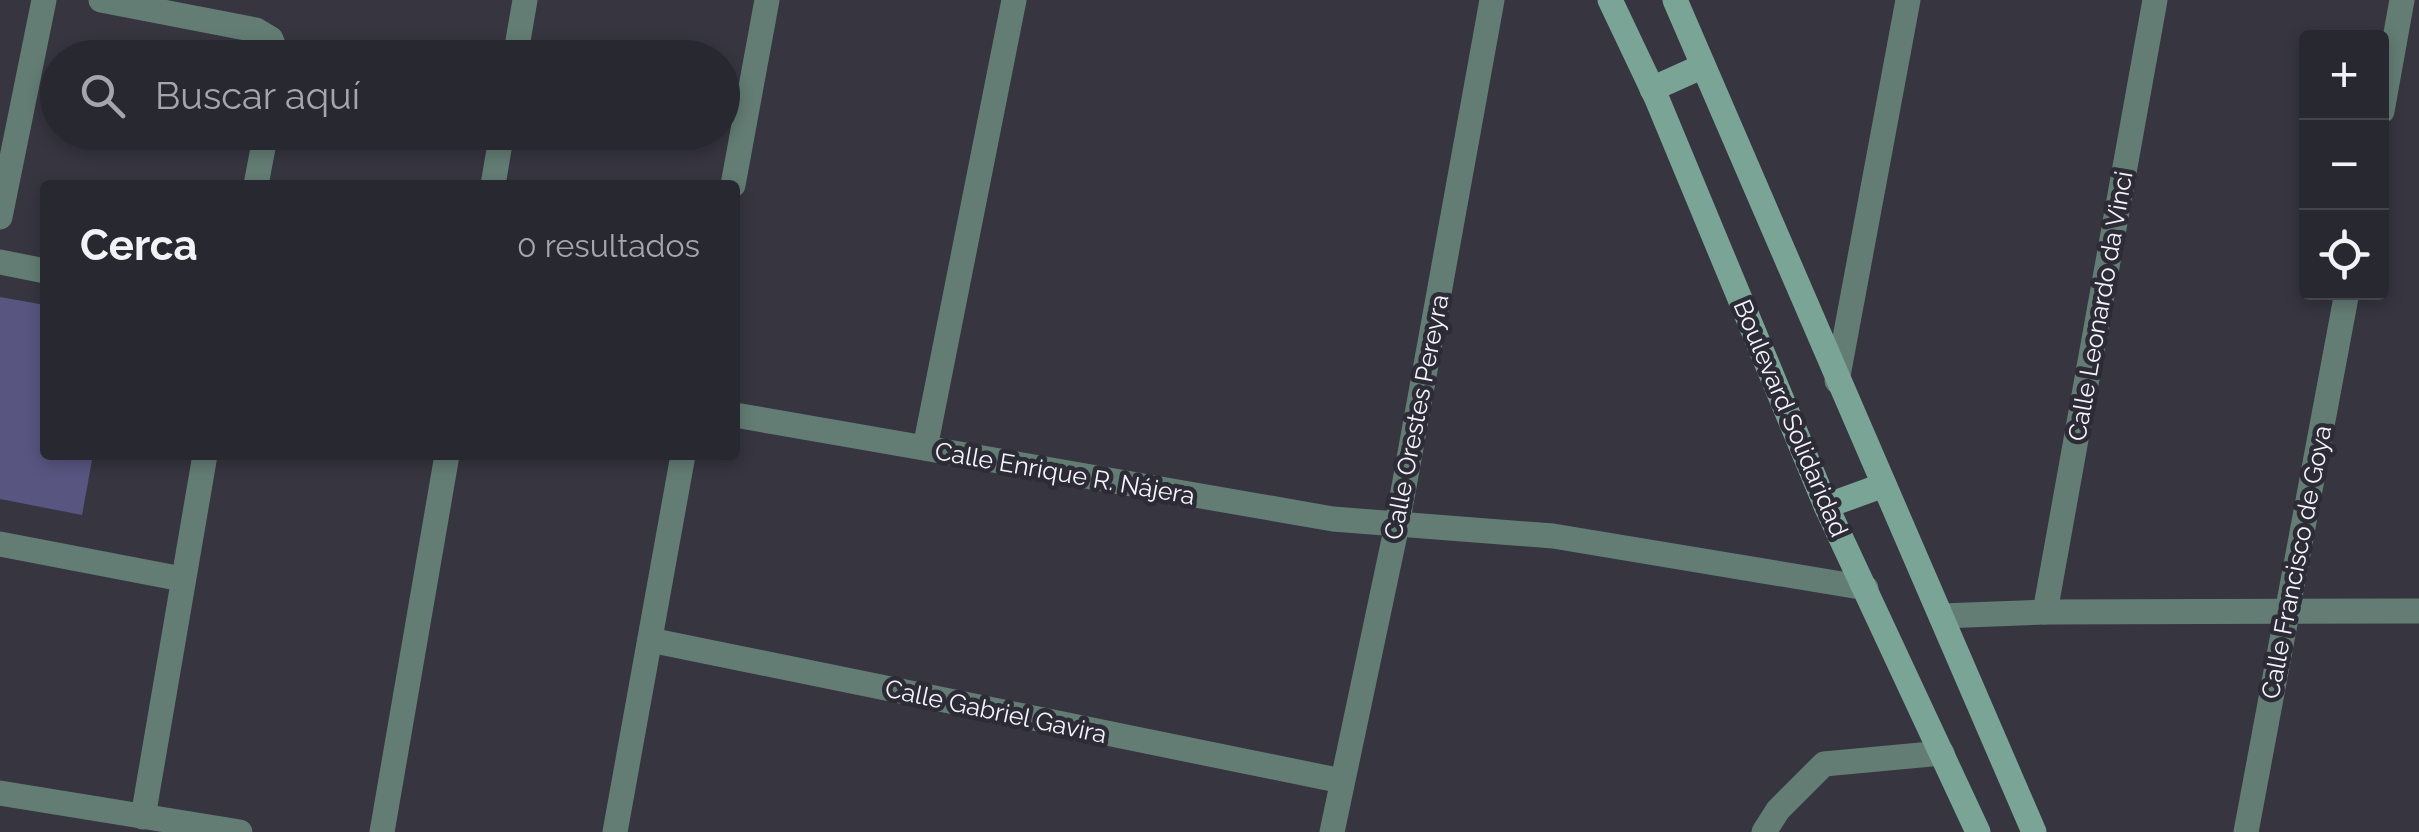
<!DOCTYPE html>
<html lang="es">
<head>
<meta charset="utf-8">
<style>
	:root { --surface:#282830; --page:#34343c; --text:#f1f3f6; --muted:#a5a6ab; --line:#44444c }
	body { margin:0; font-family:Raleway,sans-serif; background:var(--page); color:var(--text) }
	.controls { position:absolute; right:30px; top:30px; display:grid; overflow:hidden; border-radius:10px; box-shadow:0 5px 15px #0003 }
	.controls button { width:90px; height:90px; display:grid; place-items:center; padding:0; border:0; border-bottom:2px solid var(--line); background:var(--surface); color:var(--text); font:50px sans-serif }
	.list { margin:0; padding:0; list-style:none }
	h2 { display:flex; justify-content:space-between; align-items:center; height:130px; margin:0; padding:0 40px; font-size:42px }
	h2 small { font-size:32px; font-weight:400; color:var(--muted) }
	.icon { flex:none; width:55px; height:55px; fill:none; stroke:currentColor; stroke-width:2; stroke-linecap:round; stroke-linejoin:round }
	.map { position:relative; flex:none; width:2419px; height:832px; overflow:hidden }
	.search { position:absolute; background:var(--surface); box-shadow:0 5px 15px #0003; left:40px; top:40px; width:700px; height:110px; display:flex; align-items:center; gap:25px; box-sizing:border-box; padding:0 35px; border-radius:55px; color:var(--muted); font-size:38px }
	.panel { position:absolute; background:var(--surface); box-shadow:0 5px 15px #0003; left:40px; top:180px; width:700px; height:280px; border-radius:10px }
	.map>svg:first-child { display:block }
	.green { fill:#585581 }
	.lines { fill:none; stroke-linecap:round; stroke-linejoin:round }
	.minor { stroke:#637d74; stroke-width:25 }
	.secondary { stroke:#7aa596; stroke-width:25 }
	.labels { text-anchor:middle; stroke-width:9; stroke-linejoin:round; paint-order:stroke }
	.street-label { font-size:25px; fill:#f4f4fb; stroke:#2c2b36 }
</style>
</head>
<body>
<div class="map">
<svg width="2419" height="832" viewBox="0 0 2419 832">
	<rect width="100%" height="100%" fill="#363540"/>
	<polygon class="green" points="0,297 45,305 45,455 93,455 82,515 0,499"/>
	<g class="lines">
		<g class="minor">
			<polyline points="101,0 256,30 271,39 278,58"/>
			<polyline points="515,58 525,0"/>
			<polyline points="2382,111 2402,0"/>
			<polyline points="256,185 266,132"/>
			<polyline points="493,185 502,132"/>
			<polyline points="733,185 767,0"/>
			<polyline points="0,217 44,0"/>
			<polyline points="0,262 45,271"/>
			<polyline points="1837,381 1908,0"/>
			<polyline points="735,415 1333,519 1553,536 1866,588"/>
			<polyline points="925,448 1014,0"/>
			<polyline points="0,544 182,579"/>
			<polyline points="2045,612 2155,0"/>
			<polyline points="1941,616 2045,612 2419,611"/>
			<polyline points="650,640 1342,781"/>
			<polyline points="0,793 240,832"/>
			<polyline points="143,817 205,455"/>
			<polyline points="382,832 447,455"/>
			<polyline points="615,832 683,455"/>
			<polyline points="1332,832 1397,525 1492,0"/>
			<polyline points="1764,832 1778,810 1824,764 1942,753"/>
			<polyline points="2246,832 2347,292"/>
		</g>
		<g class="secondary">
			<polyline points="1610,0 1657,99 1826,506 1978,832"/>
			<polyline points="1675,0 2034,832"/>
			<polyline points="1652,89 1703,66"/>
			<polyline points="1826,506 1884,485"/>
		</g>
	</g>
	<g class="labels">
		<g class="street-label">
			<text transform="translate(2100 306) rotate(-80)" y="9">Calle Leonardo da Vinci</text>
			<text transform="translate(1416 417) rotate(-79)" y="9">Calle Orestes Pereyra</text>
			<text transform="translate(1791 418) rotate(67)" y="9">Boulevard Solidaridad</text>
			<text transform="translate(1065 473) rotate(10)" y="9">Calle Enrique R. Nájera</text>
			<text transform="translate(2296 562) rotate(-79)" y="9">Calle Francisco de Goya</text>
			<text transform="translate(996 711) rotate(12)" y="9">Calle Gabriel Gavira</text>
		</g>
	</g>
</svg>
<div class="controls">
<button>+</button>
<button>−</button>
<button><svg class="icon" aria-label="locate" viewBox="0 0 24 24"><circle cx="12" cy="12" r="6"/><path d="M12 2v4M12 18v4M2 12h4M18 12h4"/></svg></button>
</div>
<div class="search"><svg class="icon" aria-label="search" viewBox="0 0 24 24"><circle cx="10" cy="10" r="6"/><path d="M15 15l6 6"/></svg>Buscar aquí</div>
<section class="panel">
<h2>Cerca<small>0 resultados</small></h2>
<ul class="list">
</ul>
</section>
</div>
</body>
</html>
